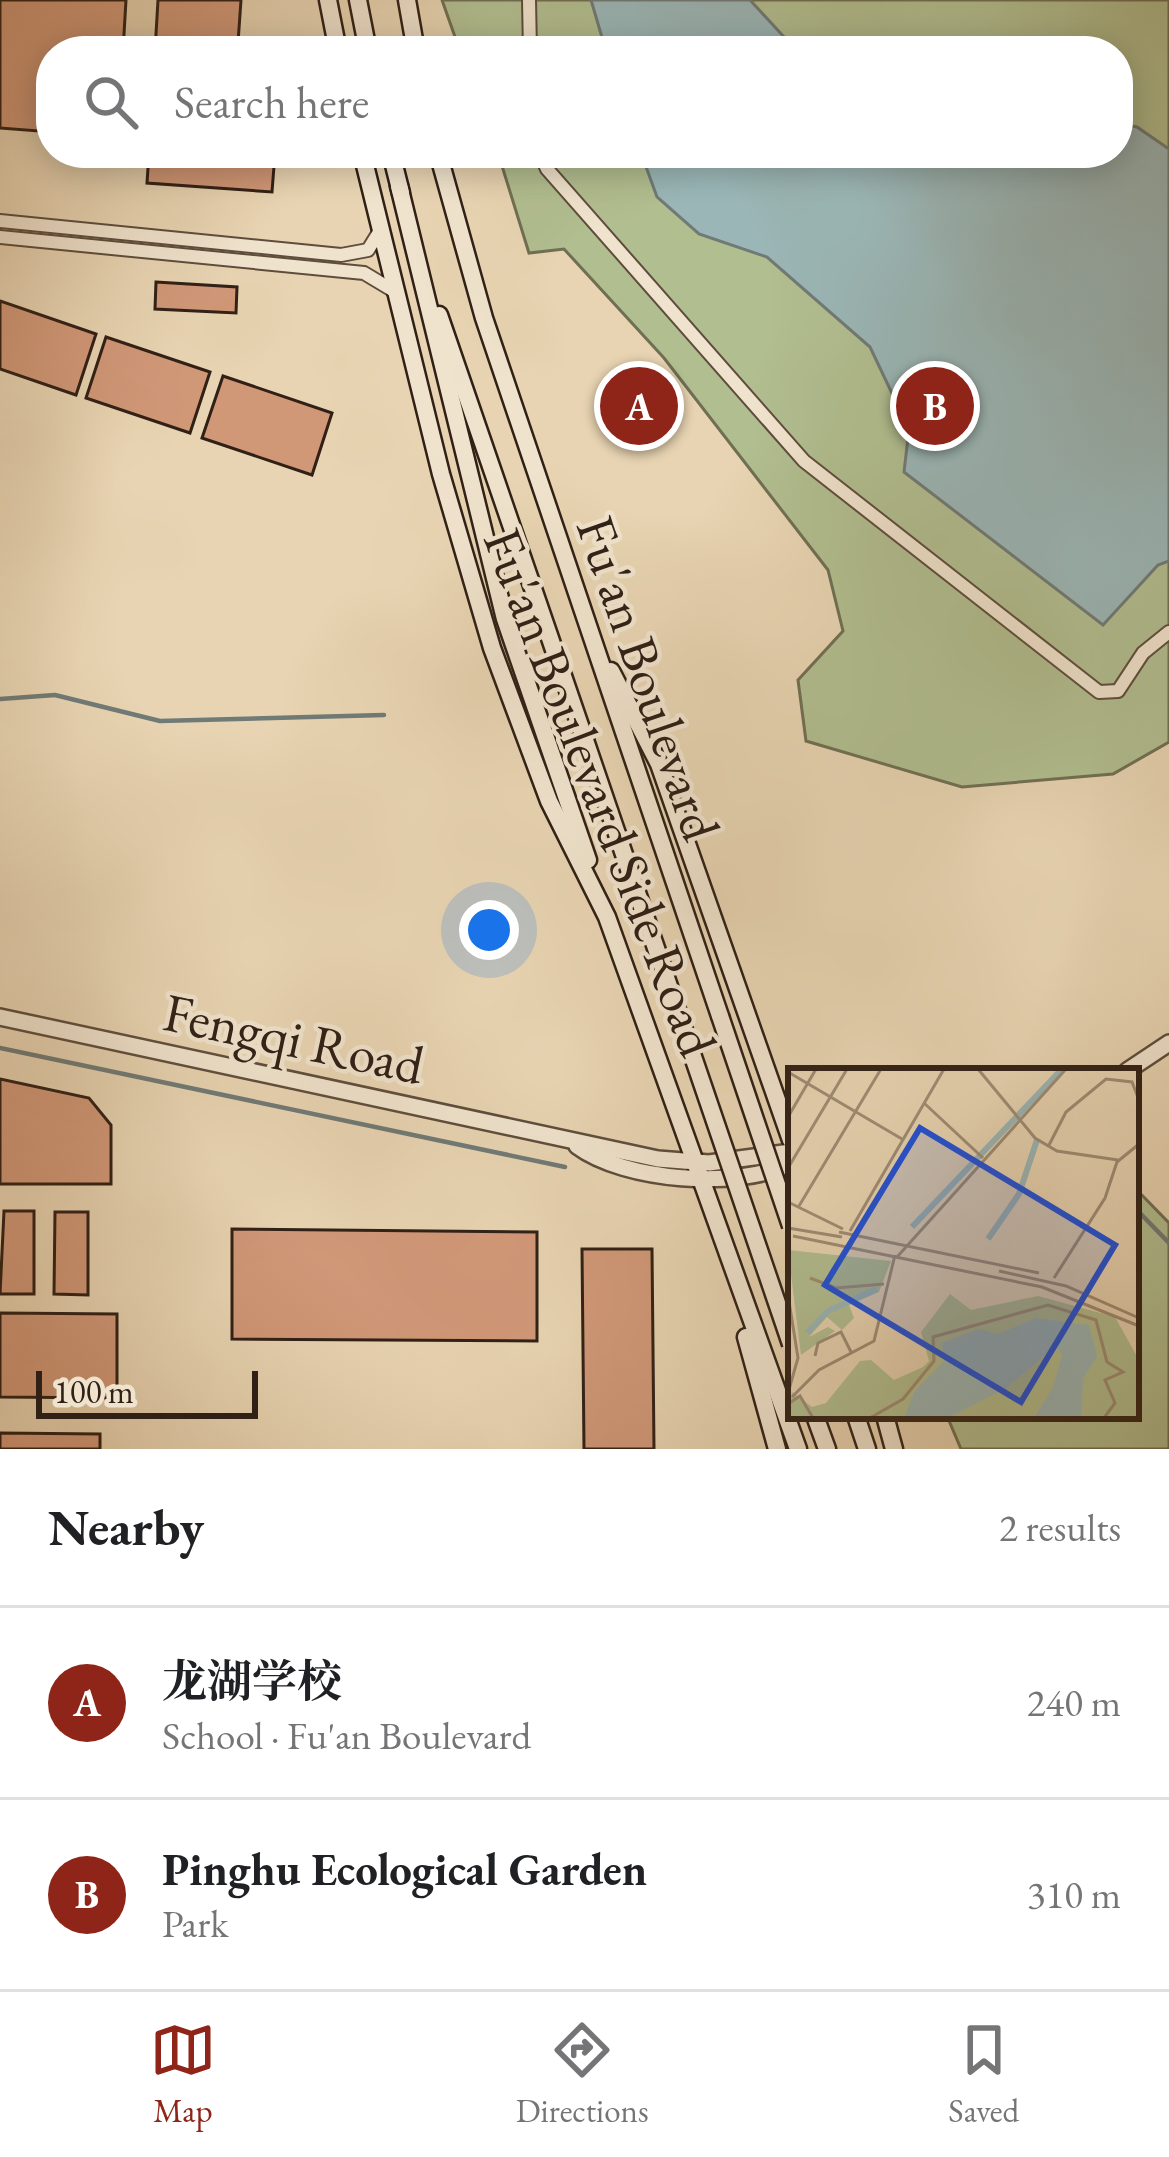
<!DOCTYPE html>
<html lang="en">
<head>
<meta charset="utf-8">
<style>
	:root { --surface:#fff; --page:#f2f2f2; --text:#202124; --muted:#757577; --line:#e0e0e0; --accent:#8f2418 }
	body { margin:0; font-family:"EB Garamond","Noto Serif SC",serif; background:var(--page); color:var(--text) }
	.scale { position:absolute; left:36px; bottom:30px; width:222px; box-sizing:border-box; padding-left:12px; border:6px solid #302016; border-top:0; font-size:33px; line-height:42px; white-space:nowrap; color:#302016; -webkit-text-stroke:9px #f0e3cd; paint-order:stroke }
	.you { position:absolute; left:489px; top:930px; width:42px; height:42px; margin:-30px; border:9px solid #fff; border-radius:50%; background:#1a73e8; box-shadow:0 0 0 18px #1a73e833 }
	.badge { display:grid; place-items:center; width:78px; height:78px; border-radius:50%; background:var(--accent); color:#fff; font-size:39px; font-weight:700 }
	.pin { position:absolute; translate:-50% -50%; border:6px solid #fff; box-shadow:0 3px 12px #0006 }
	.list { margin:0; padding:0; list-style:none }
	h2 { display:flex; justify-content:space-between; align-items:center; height:156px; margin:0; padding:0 48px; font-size:51px }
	h2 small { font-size:39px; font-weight:400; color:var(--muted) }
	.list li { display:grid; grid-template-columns:78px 1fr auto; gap:36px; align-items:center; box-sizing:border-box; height:192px; padding:0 48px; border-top:3px solid var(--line) }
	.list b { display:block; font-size:45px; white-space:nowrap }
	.list p { margin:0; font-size:39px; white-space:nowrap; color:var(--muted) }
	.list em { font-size:39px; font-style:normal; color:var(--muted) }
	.icon { flex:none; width:66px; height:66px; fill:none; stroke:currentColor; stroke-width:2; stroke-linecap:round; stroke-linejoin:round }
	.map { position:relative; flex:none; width:1169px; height:1449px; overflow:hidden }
	.search { position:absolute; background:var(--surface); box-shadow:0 6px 30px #0003; left:36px; right:36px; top:36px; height:132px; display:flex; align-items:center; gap:30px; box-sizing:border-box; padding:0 42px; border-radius:48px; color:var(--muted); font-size:45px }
	.sheet { height:540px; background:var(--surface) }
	nav { display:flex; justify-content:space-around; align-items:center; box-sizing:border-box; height:168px; border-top:3px solid var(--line); background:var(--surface); font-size:33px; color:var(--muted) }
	nav a { display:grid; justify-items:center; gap:6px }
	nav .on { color:var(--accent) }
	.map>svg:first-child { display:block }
	.green { fill:#b1be90; stroke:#706f53; stroke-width:3 }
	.water { fill:#9ab6b6; stroke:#707a76; stroke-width:3 }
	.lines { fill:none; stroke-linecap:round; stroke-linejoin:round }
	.stream { stroke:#707a76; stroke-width:4.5 }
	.building { fill:#d19878; stroke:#302016; stroke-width:3 }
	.minor-casing { stroke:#5e4d3d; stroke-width:16 }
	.tertiary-casing { stroke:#5e4d3d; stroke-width:20 }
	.secondary-casing { stroke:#302016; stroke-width:21 }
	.minor { stroke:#f0e3cd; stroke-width:12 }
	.tertiary { stroke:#f0e3cd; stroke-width:15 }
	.secondary { stroke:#f0e3cd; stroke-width:16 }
	.secondary-bridge-casing { stroke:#302016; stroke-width:21; stroke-linecap:butt }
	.secondary-bridge { stroke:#f0e3cd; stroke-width:16 }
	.labels { text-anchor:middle; stroke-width:9; stroke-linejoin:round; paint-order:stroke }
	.street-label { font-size:54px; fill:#302016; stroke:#f0e3cd }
	.inset-river { fill:none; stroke:#9ab6b6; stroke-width:6 }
	.inset-road { fill:none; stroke:#9e8c74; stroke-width:3 }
	.view { fill:#1d4ed8; fill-opacity:0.15; stroke:#1d4ed8; stroke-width:6 }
	.inset-edge { fill:none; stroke:#302016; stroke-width:6 }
</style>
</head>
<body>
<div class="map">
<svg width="1169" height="1449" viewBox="0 0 1169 1449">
	<rect width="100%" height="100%" fill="#e8d4b2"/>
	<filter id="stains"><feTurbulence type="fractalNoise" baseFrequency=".00167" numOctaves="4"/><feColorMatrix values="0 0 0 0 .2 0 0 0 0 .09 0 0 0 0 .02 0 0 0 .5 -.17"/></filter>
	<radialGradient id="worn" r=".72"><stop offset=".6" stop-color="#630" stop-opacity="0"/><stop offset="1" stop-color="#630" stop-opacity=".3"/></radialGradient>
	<g class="green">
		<polygon points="442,0 1169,0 1169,742 1113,774 962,787 806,741 798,680 843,631 828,570 664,358 564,249 529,253 498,153 1118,153 1118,51 460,51"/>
		<polygon points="1136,1189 1169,1223 1169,1449 961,1449 947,1416 1136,1416"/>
	</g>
	<g class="water">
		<polygon points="591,0 750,0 785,38 815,51 606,51"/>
		<polygon points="1118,123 1137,127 1169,149 1169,561 1158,565 1103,625 904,472 909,429 870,347 767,257 699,234 657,197 641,153 1118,153"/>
	</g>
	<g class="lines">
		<g class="stream">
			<polyline points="0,699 55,695 160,721 384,715"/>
			<polyline points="0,1048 565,1167"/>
			<polyline points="1136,1209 1169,1243"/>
		</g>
	</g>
	<g class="building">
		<polygon points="0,0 126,0 123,51 51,51 51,132 0,128"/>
		<polygon points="158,0 241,0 238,43 250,43 249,51 155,51"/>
		<polygon points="149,153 275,153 272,192 147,183"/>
		<polygon points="156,282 237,287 236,313 155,309"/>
		<polygon points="0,301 96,334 76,395 0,369"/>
		<polygon points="106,337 210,372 190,433 86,398"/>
		<polygon points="223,376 332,413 312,475 202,438"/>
		<polygon points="0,1079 89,1098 111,1125 111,1184 0,1184"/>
		<polygon points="4,1211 34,1211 34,1294 0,1294"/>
		<polygon points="55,1212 88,1212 88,1295 54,1294"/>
		<polygon points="232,1229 537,1232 537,1341 232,1339"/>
		<polygon points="582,1249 652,1249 654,1449 584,1449"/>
		<polygon points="0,1313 117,1314 117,1398 0,1397"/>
		<polygon points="0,1433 100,1434 100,1449 0,1449"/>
	</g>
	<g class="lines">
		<defs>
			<g id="minor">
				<polyline points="529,0 530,51"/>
				<polyline points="540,153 547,169 804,461 1099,692 1118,691 1143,653 1169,632"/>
				<polyline points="0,221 341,255 368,250 381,229"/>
				<polyline points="0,237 364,273 394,291"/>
			</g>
			<g id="tertiary">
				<polyline points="0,1017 658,1159 709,1163 791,1152"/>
				<polyline points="1127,1071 1169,1043"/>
				<path d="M577 1146C624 1181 738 1190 791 1163"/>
			</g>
			<g id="secondary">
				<polyline points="328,0 338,51"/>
				<polyline points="358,0 368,51"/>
				<polyline points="407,0 416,51"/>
				<polyline points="362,153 441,474 492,648 549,801 607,917 798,1449"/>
				<polyline points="391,153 401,193"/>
				<polyline points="438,153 484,318 720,1016"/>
				<polyline points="399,186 505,619 588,860"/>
				<polyline points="439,315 585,740"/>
				<polyline points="611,671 659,764 791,1140"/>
				<polyline points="746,1337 777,1449"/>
				<polyline points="815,1416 827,1449"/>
				<polyline points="856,1416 867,1449"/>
				<polyline points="885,1416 894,1449"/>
			</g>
		</defs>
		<use href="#minor" class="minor-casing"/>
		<use href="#tertiary" class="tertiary-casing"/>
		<use href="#secondary" class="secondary-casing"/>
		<use href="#minor" class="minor"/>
		<use href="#tertiary" class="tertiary"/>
		<use href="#secondary" class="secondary"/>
		<defs>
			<g id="secondary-bridge">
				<polyline points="585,740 791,1344"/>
				<polyline points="720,1016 791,1226"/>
			</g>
		</defs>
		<use href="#secondary-bridge" class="secondary-bridge-casing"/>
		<use href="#secondary-bridge" class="secondary-bridge"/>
	</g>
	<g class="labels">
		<g class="street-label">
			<text transform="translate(649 678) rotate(71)" y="19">Fu'an Boulevard</text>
			<text transform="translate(601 792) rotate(69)" y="19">Fu'an Boulevard Side Road</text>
			<text transform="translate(294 1038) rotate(12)" y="19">Fengqi Road</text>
		</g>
	</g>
	<g transform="translate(788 1068)">
		<rect width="351" height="351" fill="#e8d4b2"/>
		<path d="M0 182 103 193 91 224 61 237 66 250 54 262 39 249 21 269 40 259 47 263 13 287ZM162 226 183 242 250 228 327 249 351 292V350H0L4 324 24 339 38 335 72 293 83 292 106 312 135 299 141 293 133 264Z" fill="#b1be90"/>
		<path d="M248 250 301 257 309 289 295 310 293 350H246L265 319 274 287 268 278 218 320 160 350H116L127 323 156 293 154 275 191 261 210 266Z" fill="#9ab6b6"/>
		<path class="inset-river" d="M124 159 274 1M200 171 231 126 249 72M19 265 40 243 89 221"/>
		<path class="inset-road" d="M190 1 247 70 269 83 330 92M0 4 114 71M136 35 195 90M0 49 28 1M261 77 278 44 318 11 344 14 351 32M0 100 59 1M0 134 55 161M11 138 93 1M0 160 54 169M62 163 156 1M51 164 251 205M5 168 254 219 351 258M109 189 278 1M211 203 278 218 351 250M22 210 48 220 96 216M266 210 317 130 329 94 351 76M0 227 10 290 0 325M27 288 30 275 53 264 63 284M4 329 31 302 86 273 107 187M0 336 12 328 25 350M82 350 115 331 146 293 145 269 260 237 308 252 319 294 335 304 317 312 327 335 316 350"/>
		<path class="view" d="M132 60 327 177 233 334 37 217Z"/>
		<rect width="351" height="351" class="inset-edge"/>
	</g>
	<rect width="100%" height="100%" filter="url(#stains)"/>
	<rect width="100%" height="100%" fill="url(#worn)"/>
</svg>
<div class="scale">100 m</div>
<div class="you"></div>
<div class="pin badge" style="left:639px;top:406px">A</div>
<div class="pin badge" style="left:935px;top:406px">B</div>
<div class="search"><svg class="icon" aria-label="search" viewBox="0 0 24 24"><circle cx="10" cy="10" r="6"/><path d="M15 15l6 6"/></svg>Search here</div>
</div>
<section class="sheet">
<h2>Nearby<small>2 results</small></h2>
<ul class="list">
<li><span class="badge">A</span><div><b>龙湖学校</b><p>School · Fu'an Boulevard</p></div><em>240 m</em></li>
<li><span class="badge">B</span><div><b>Pinghu Ecological Garden</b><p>Park</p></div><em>310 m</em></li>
</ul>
</section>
<nav>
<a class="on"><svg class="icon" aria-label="map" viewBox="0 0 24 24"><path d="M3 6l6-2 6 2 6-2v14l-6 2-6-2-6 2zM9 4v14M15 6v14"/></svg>Map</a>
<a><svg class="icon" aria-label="directions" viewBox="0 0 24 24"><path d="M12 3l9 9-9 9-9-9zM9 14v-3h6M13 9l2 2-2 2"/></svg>Directions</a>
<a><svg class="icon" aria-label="saved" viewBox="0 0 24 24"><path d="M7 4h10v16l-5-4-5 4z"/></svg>Saved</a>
</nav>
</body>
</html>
